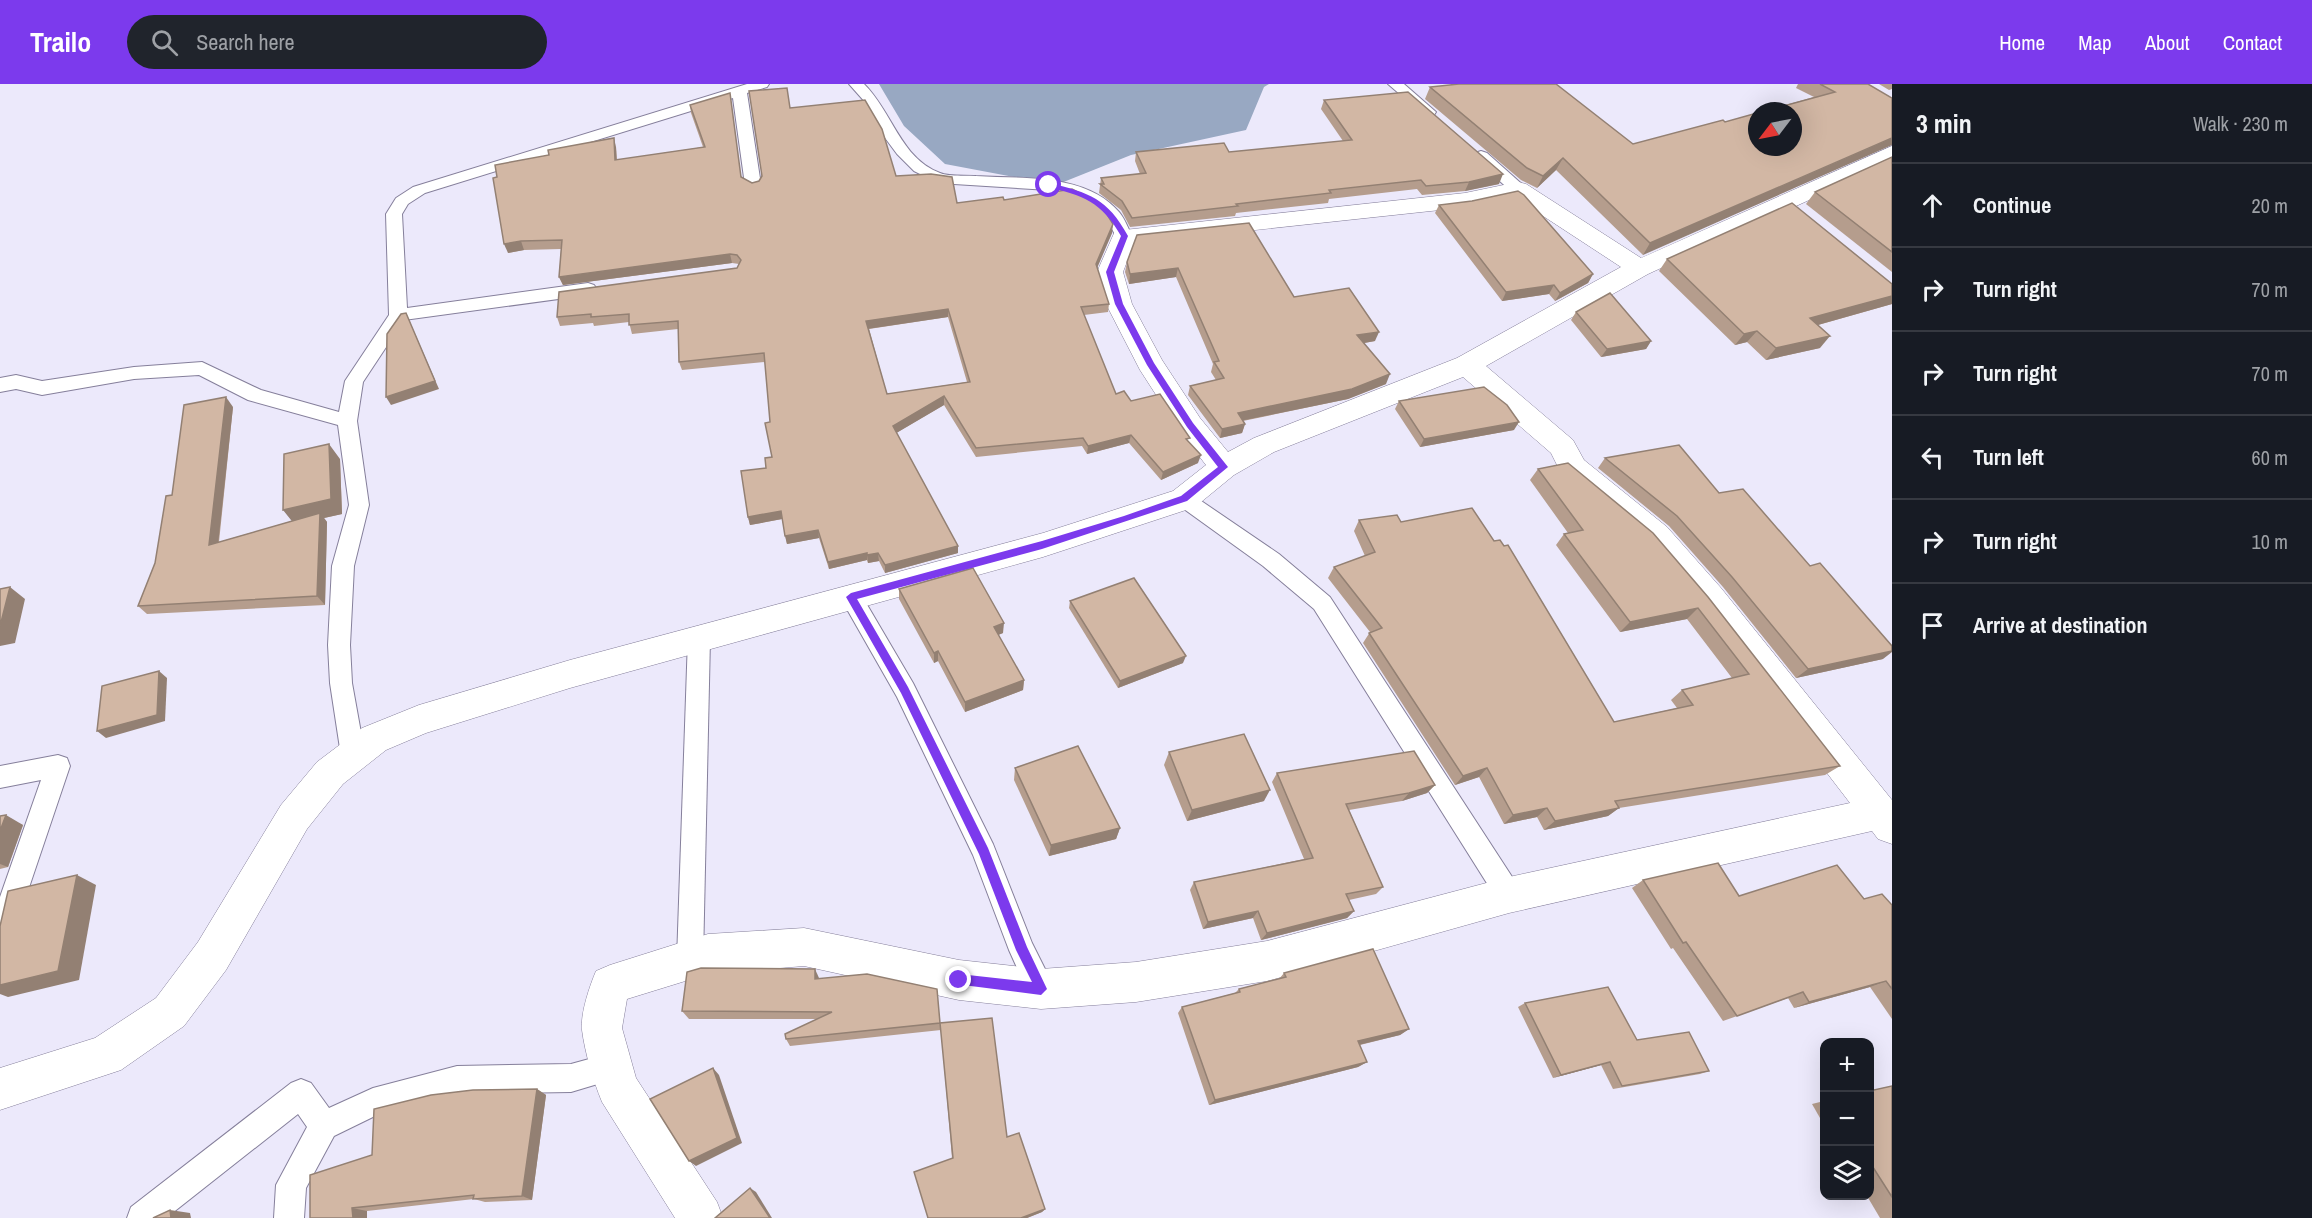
<!DOCTYPE html>
<html lang="en">
<head>
<meta charset="utf-8">
<style>
	:root { --surface:#171b24; --page:#20242c; --text:#f1f3f6; --muted:#9ea1a6; --line:#363941; --accent:#7c3aed }
	body { margin:0; font-family:"Archivo Narrow",sans-serif; background:var(--page); color:var(--text) }
	.controls { position:absolute; right:18px; bottom:18px; display:grid; overflow:hidden; border-radius:12px; box-shadow:0 6px 24px #0002 }
	.controls button { width:54px; height:54px; display:grid; place-items:center; padding:0; border:0; border-bottom:2px solid var(--line); background:var(--surface); color:var(--text); font:30px sans-serif }
	.compass { position:absolute; left:1748px; top:18px; width:54px; height:54px; border-radius:50%; background:var(--surface); box-shadow:0 6px 24px #0002; rotate:238deg }
	.stop { position:absolute; width:18px; height:18px; margin:-14px; border:4px solid #7c3aed; border-radius:50%; background:#fff }
	.stop.end { background:#7c3aed; border-color:#fff; box-shadow:0 2px 6px #0008 }
	.list { margin:0; padding:0; list-style:none }
	h2 { display:flex; justify-content:space-between; align-items:center; height:78px; margin:0; padding:0 24px; font-size:26px }
	h2 small { font-size:20px; font-weight:400; color:var(--muted) }
	.list li { display:grid; grid-template-columns:39px 1fr auto; gap:18px; align-items:center; box-sizing:border-box; height:84px; padding:0 24px; border-top:2px solid var(--line) }
	.list b { display:block; font-size:22px; white-space:nowrap }
	.list em { font-size:20px; font-style:normal; color:var(--muted) }
	.icon { flex:none; width:33px; height:33px; fill:none; stroke:currentColor; stroke-width:2; stroke-linecap:round; stroke-linejoin:round }
	.map { position:relative; flex:none; width:1892px; height:1134px; overflow:hidden }
	header { display:flex; align-items:center; gap:36px; box-sizing:border-box; height:84px; padding:0 30px; background:var(--accent); color:#fff }
	header strong { font-size:28px }
	nav { display:flex; gap:33px; margin-inline-start:auto; font-size:21px }
	.search { width:420px; height:54px; background:var(--page); display:flex; align-items:center; gap:15px; box-sizing:border-box; padding:0 21px; border-radius:33px; color:var(--muted); font-size:22px }
	main { display:flex }
	aside { flex:1; background:var(--surface) }
	.map>svg:first-child { display:block }
	.water { fill:#98a8c2 }
	.lines { fill:none; stroke-linecap:round; stroke-linejoin:round }
	.service-casing { stroke:#857f9b; stroke-width:2 }
	.minor-casing { stroke:#857f9b; stroke-width:1 }
	.service { fill:#fff; fill-rule:evenodd }
	.minor { fill:#fff; fill-rule:evenodd }
	.wall { fill:#b59d8d; fill-rule:evenodd }
	.shaded-wall { fill:#938073 }
	.building { fill:#d2b7a4; stroke:#938073; stroke-width:1.5; fill-rule:evenodd }
	.route { fill:#7c3aed }
</style>
</head>
<body>
<header>
<strong>Trailo</strong>
<div class="search"><svg class="icon" aria-label="search" viewBox="0 0 24 24"><circle cx="10" cy="10" r="6"/><path d="M15 15l6 6"/></svg>Search here</div>
<nav><a>Home</a><a>Map</a><a>About</a><a>Contact</a></nav>
</header>
<main>
<div class="map">
<svg width="1892" height="1134" viewBox="0 0 1892 1134">
	<rect width="100%" height="100%" fill="#ece9fb"/>
	<polygon class="water" points="879,0 1269,0 1264,3 1246,46 1131,71 1056,101 945,80 904,42"/>
	<g class="lines">
		<defs>
			<g id="service">
				<polygon points="747,0 769,0 767,3 747,9 761,101 759,104 753,106 745,101 733,14 425,109 408,120 402,130 407,224 588,199 594,201 597,205 594,209 588,211 404,236 363,298 357,337 369,421 354,482 350,561 352,599 365,671 361,679 353,682 345,679 341,671 330,599 328,561 332,482 349,421 338,341 248,316 199,291 134,295 42,311 16,305 0,308 0,294 16,291 42,297 134,283 202,278 261,306 339,328 345,297 389,231 386,130 396,114 413,103"/>
				<path d="M849 0H864C892 27 900 74 940 89 950 93 965 91 976 92 1022 95 1086 89 1119 128 1125 135 1128 144 1132 152L1130 156H1118L1106 134 1094 123 1071 111 1049 106 938 99 914 87 897 70 877 43 865 18Z"/>
				<polygon points="1388,0 1404,0 1436,28 1434,31 1424,31"/>
				<polygon points="1481,67 1487,69 1524,102 1526,105 1524,108 1512,108 1475,75 1473,72 1475,69"/>
				<polygon points="1184,407 1191,410 1279,470 1330,513 1518,802 1522,811 1518,820 1509,824 1500,820 1314,525 1263,482 1177,420 1174,415 1177,410"/>
				<polygon points="851,504 859,507 913,599 993,760 1032,859 1055,905 1051,915 1041,919 1031,915 1009,866 973,771 897,613 840,513 843,507"/>
				<polygon points="699,545 707,547 710,554 703,876 699,885 690,889 681,885 677,876 688,554 691,547"/>
				<polygon points="58,671 67,674 70,682 13,851 9,860 0,864 0,813 41,696 0,704 0,682"/>
				<polygon points="611,969 621,973 625,983 621,993 571,1008 457,1010 377,1031 334,1052 306,1104 304,1134 274,1134 276,1101 307,1043 298,1030 166,1134 127,1134 131,1123 291,999 301,995 311,999 329,1024 373,1004 457,982 571,980"/>
			</g>
			<path id="minor" d="M1892 62V78L1648 190 1486 282 1573 356 1584 376 1667 443 1721 504 1892 716V760L1878 755 1872 747 1509 829 1267 897 1136 918 1041 925 959 916 804 882 708 890 627 915 622 944 636 994 717 1118 723 1134H675L602 1018C593 996 585 969 582 946 580 930 590 901 596 887L610 881 708 850 804 844 959 876 1041 885 1136 878 1267 857 1509 793 1850 719 1699 522 1645 459 1562 391 1551 369 1463 293 1274 368 1234 391 1195 423 1043 473 570 604 426 649 386 666 343 700 307 745 226 886 184 942 121 986 0 1026V984L95 954 156 914 198 858 281 721 317 678 362 644 419 621 570 576 1043 449 1173 407 1206 381 1180 348 1140 286 1106 220 1097 188 1115 147 1465 109 1518 98 1526 100 1641 174ZM1514 113 1621 183 1457 274 1254 354 1228 368 1200 334 1162 276 1132 220 1123 188 1134 159 1468 123Z"/>
		</defs>
		<use href="#service" class="service-casing"/>
		<use href="#minor" class="minor-casing"/>
		<use href="#service" class="service"/>
		<use href="#minor" class="minor"/>
	</g>
	<g class="wall">
		<polygon points="1798,0 1868,0 1643,171 1556,86 1537,104 1521,96 1425,15 1430,3 1633,60 1725,38 1814,13 1796,4"/>
		<polygon points="1879,0 1892,0 1892,5 1889,6"/>
		<polygon points="1324,16 1499,100 1465,107 1422,111 1417,105 1329,115 1328,119 1236,129 1235,132 1130,143 1121,126 1099,109 1101,94 1140,90 1135,77 1136,68 1229,68 1343,57 1321,25"/>
		<path d="M690 21 742 93 752 99 759 97 790 24 896 92 957 119 1004 116 1112 149 1097 183 1109 220 1108 228 1084 231 1116 310 1131 317 1189 359 1198 379 1161 396 1129 359 1087 370 1082 362 976 373 944 321 896 349 958 462V469L885 489 879 477 868 479 867 476 829 485 819 454 787 460 782 435 750 441 748 433 766 384 772 373 770 338 765 278 682 286 679 278 678 245 632 250 629 238 594 242 593 239 560 242 557 233 737 184 739 180 732 179 563 201 559 193 561 165 524 166 508 169 616 63 617 76 703 63 691 29ZM948 233 967 298 887 310 869 245Z"/>
		<polygon points="1892,73 1892,188 1806,120 1815,108"/>
		<polygon points="1439,121 1593,190 1588,199 1555,217 1549,210 1502,217 1435,129"/>
		<polygon points="1137,151 1294,213 1375,257 1364,259 1386,300 1348,315 1243,337 1245,340 1242,349 1220,354 1188,311 1190,302 1216,296 1211,288 1213,280 1176,193 1129,200 1125,188 1127,178"/>
		<polygon points="1667,175 1892,200 1892,220 1818,241 1820,264 1766,276 1747,258 1735,261 1659,187"/>
		<polygon points="1576,228 1651,257 1646,265 1601,273 1571,236"/>
		<polygon points="1399,317 1514,346 1420,363 1395,325"/>
		<polygon points="233,323 219,458 292,437 340,375 342,430 324,434 327,438 325,521 147,530 138,522 155,479 172,411"/>
		<polygon points="1605,374 1719,409 1883,575 1796,594 1723,503 1669,442 1598,384"/>
		<polygon points="1568,379 1840,682 1825,691 1619,724 1608,732 1544,746 1537,733 1504,740 1479,693 1455,701 1363,559 1370,548 1328,494 1334,483 1365,472 1354,447 1359,436 1401,438 1614,638 1677,624 1671,616 1682,606 1732,594 1687,535 1620,548 1556,461 1564,450 1568,449 1530,396 1538,385"/>
		<polygon points="899,505 1003,549 998,551 1024,596 1023,606 965,628 938,577 934,579 899,515"/>
		<polygon points="1070,517 1183,579 1118,604 1069,524"/>
		<polygon points="1169,668 1264,717 1187,737 1164,681"/>
		<polygon points="1015,684 1120,744 1116,755 1049,772 1014,696"/>
		<polygon points="1277,689 1435,701 1427,709 1402,717 1349,726 1383,803 1376,810 1349,816 1354,827 1347,834 1261,856 1253,834 1203,845 1190,806 1194,798 1304,775 1272,698"/>
		<polygon points="0,732 23,741 8,783 0,785"/>
		<polygon points="1643,796 1739,812 1864,815 1892,821 1892,935 1870,903 1794,924 1788,914 1723,937 1673,864 1671,865 1632,804"/>
		<polygon points="1284,889 1409,945 1400,951 1360,961 1367,978 1358,983 1209,1021 1178,929 1182,923 1235,909 1239,905 1279,895"/>
		<polygon points="819,894 818,895 940,939 1007,1053 1045,1125 1042,1128 1027,1134 927,1134 952,1074 941,946 790,962 786,955 816,935 689,935 682,927"/>
		<polygon points="1525,919 1637,956 1709,987 1700,990 1613,1005 1601,981 1553,994 1518,923"/>
		<polygon points="1892,1002 1892,1134 1880,1134 1867,1112 1869,1112 1869,1007"/>
		<polygon points="537,1005 546,1011 532,1116 485,1118 474,1115 367,1127 310,1134 372,1071"/>
		<polygon points="1824,1017 1824,1041 1812,1020"/>
	</g>
	<g class="shaded-wall">
		<polygon points="614,54 616,63 617,85 615,76"/>
		<polygon points="1892,54 1892,61 1643,171 1650,159"/>
		<polygon points="1563,74 1556,86 1537,104 1543,92"/>
		<polygon points="1503,90 1499,100 1465,107 1469,98"/>
		<polygon points="1113,140 1112,149 1095,189 1096,180"/>
		<polygon points="521,157 524,166 508,169 504,160"/>
		<polygon points="730,170 732,179 563,201 559,193"/>
		<polygon points="1178,184 1176,193 1129,200 1130,190"/>
		<polygon points="1593,190 1588,199 1555,217 1560,209"/>
		<polygon points="1554,201 1549,210 1502,217 1506,208"/>
		<polygon points="1892,212 1892,220 1800,246 1810,234"/>
		<polygon points="948,225 948,233 867,245 866,237"/>
		<polygon points="406,229 439,305 391,321 386,313"/>
		<polygon points="1757,247 1747,258 1735,261 1744,250"/>
		<polygon points="1379,248 1375,257 1353,261 1357,251"/>
		<polygon points="1830,252 1820,264 1766,276 1776,264"/>
		<polygon points="1651,257 1646,265 1601,273 1607,265"/>
		<polygon points="1390,290 1386,300 1348,315 1235,338 1238,329"/>
		<polygon points="944,312 944,321 893,351 893,342"/>
		<polygon points="226,313 233,323 217,470 209,461"/>
		<polygon points="1519,338 1514,346 1420,363 1424,355"/>
		<polygon points="1245,340 1242,349 1220,354 1222,345"/>
		<polygon points="1131,351 1129,359 1087,370 1088,362"/>
		<polygon points="329,360 340,375 342,430 324,434 327,438 325,521 317,512 295,441 283,426"/>
		<polygon points="1201,371 1198,379 1161,396 1163,388"/>
		<polygon points="781,427 782,435 750,441 748,433"/>
		<polygon points="818,446 819,454 787,460 785,452"/>
		<polygon points="958,462 958,469 885,489 885,481"/>
		<polygon points="867,469 867,476 829,485 828,478"/>
		<polygon points="878,469 879,477 868,479 867,471"/>
		<polygon points="10,503 25,515 15,559 0,562 0,542"/>
		<polygon points="1698,524 1687,535 1620,548 1630,538"/>
		<polygon points="1004,539 1003,549 993,553 994,543"/>
		<polygon points="938,567 938,577 934,579 934,569"/>
		<polygon points="1892,567 1892,568 1883,575 1796,594 1808,585"/>
		<polygon points="1186,572 1183,579 1118,604 1120,597"/>
		<polygon points="159,587 167,594 165,637 106,654 97,647"/>
		<polygon points="1024,596 1023,606 965,628 965,618"/>
		<polygon points="1487,684 1479,693 1455,701 1463,692"/>
		<polygon points="1435,701 1427,709 1402,717 1409,709"/>
		<polygon points="1270,706 1264,717 1187,737 1192,726"/>
		<polygon points="1547,724 1537,733 1504,740 1513,731"/>
		<polygon points="1619,724 1608,732 1544,746 1555,737"/>
		<polygon points="6,731 23,741 8,783 0,780 0,747"/>
		<polygon points="1120,744 1116,755 1049,772 1051,761"/>
		<polygon points="77,791 96,801 79,896 8,913 0,910 0,901"/>
		<polygon points="1258,827 1253,834 1203,845 1208,838"/>
		<polygon points="1354,827 1347,834 1261,856 1267,849"/>
		<polygon points="815,885 819,894 818,903 815,895"/>
		<polygon points="1886,897 1870,903 1794,924 1809,918"/>
		<polygon points="1409,945 1400,951 1350,963 1358,957"/>
		<polygon points="1367,978 1358,983 1209,1021 1215,1016"/>
		<polygon points="1610,978 1601,981 1553,994 1561,991"/>
		<polygon points="713,984 719,991 742,1059 696,1082 689,1077"/>
		<polygon points="537,1005 546,1011 532,1116 522,1112"/>
		<polygon points="750,1104 756,1108 772,1134 770,1134"/>
		<polygon points="352,1124 367,1127 367,1134 353,1134"/>
		<polygon points="1045,1125 1042,1128 1027,1134 1021,1134"/>
		<polygon points="170,1126 190,1129 191,1134 171,1134"/>
	</g>
	<g class="building">
		<polygon points="1459,0 1556,0 1633,60 1723,36 1725,38 1757,29 1757,63 1793,63 1793,27 1765,27 1835,8 1820,0 1868,0 1892,14 1892,54 1650,159 1563,74 1543,92 1527,84 1430,3"/>
		<path d="M787 4 790 24 865 16 882 45 896 92 931 90 952 93 957 119 1003 113 1004 116 1072 105 1094 116 1105 127 1113 140 1096 180 1109 220 1081 223 1116 310 1124 307 1131 317 1160 310 1190 354 1186 355 1201 371 1163 388 1131 351 1088 362 1083 354 976 364 944 312 893 342 958 462 885 481 878 469 867 471V469L828 478 818 446 785 452 781 427 748 433 741 387 766 384 765 374 772 373 765 339 770 338 764 269 679 278 678 237 629 241V230L591 233V230L557 233 559 208 737 184 741 176 737 171 730 170 559 193 562 156 521 157 504 160 493 94 497 93 495 81 549 71 548 66 614 54 615 76 705 63 690 21 730 9 741 93 752 99 759 97 762 92 749 7ZM948 225 970 298 887 310 866 237Z"/>
		<polygon points="1408,8 1503,90 1469,98 1426,102 1421,96 1329,106 1331,109 1236,120 1238,122 1132,134 1122,117 1100,100 1104,100 1101,94 1146,89 1136,68 1224,59 1229,68 1352,56 1324,16"/>
		<polygon points="1892,73 1892,168 1815,108"/>
		<polygon points="1518,107 1524,111 1593,190 1560,209 1554,201 1506,208 1439,121 1472,117"/>
		<polygon points="1792,119 1892,200 1892,212 1810,234 1830,252 1776,264 1757,247 1744,250 1667,175"/>
		<polygon points="1249,139 1294,213 1349,204 1379,248 1357,251 1390,290 1352,305 1238,329 1245,340 1222,345 1190,302 1224,294 1214,278 1219,277 1178,184 1130,190 1127,178 1137,151"/>
		<polygon points="1610,209 1651,257 1607,265 1576,228"/>
		<polygon points="406,229 435,297 386,313 387,250 401,230"/>
		<polygon points="1484,303 1507,321 1519,338 1424,355 1399,317"/>
		<polygon points="226,313 209,461 320,429 317,512 138,522 155,479 166,412 172,411 184,321"/>
		<polygon points="329,360 331,415 283,426 284,370"/>
		<polygon points="1679,361 1719,409 1743,405 1810,482 1820,479 1892,562 1892,567 1808,585 1732,493 1677,432 1605,374"/>
		<polygon points="1568,379 1653,449 1708,513 1840,682 1615,717 1619,724 1555,737 1547,724 1513,731 1487,684 1463,692 1369,549 1382,544 1334,483 1375,468 1359,436 1397,431 1401,438 1472,424 1494,457 1500,456 1504,462 1508,461 1614,638 1693,621 1682,606 1749,590 1698,524 1630,538 1564,450 1583,446 1538,385"/>
		<polygon points="973,484 1004,539 994,543 1024,596 965,618 938,567 934,569 899,505"/>
		<polygon points="1134,494 1186,572 1120,597 1070,517"/>
		<polygon points="10,503 0,542 0,505"/>
		<polygon points="159,587 157,631 97,647 102,602"/>
		<polygon points="1244,650 1270,706 1192,726 1169,668"/>
		<polygon points="1078,662 1120,744 1051,761 1015,684"/>
		<polygon points="1414,667 1435,701 1409,709 1346,720 1383,803 1346,810 1354,827 1267,849 1258,827 1208,838 1194,798 1313,774 1277,689"/>
		<polygon points="6,731 0,747 0,732"/>
		<polygon points="1718,779 1739,812 1837,781 1864,815 1882,810 1892,821 1892,905 1886,897 1809,918 1803,908 1737,932 1686,858 1683,859 1643,796"/>
		<polygon points="77,791 58,887 0,901 0,842 8,807"/>
		<polygon points="1373,865 1409,945 1358,957 1367,978 1215,1016 1182,923 1240,908 1239,905 1286,893 1284,889"/>
		<polygon points="701,884 815,885 815,895 867,890 937,905 940,939 786,955 785,950 832,928 682,927 687,888"/>
		<polygon points="1608,903 1637,956 1689,948 1709,987 1622,1002 1610,978 1561,991 1525,919"/>
		<polygon points="992,934 1007,1053 1019,1049 1045,1125 1021,1134 928,1134 914,1088 953,1074 940,939"/>
		<polygon points="713,984 737,1054 689,1077 650,1015"/>
		<polygon points="1892,1002 1892,1113 1869,1077 1869,1007"/>
		<polygon points="537,1005 522,1112 473,1115 474,1111 352,1124 353,1134 310,1134 310,1091 372,1071 374,1025 431,1011 473,1006"/>
		<polygon points="750,1104 770,1134 715,1134"/>
		<polygon points="170,1126 171,1134 153,1134"/>
	</g>
	<path class="route" d="M1049 99C1090 109 1107 114 1128 152L1114 188 1123 220 1154 279 1193 339 1228 383 1187 417 1042 465 857 515 908 603 988 764 1027 863 1047 905 1041 911 955 900V892L959 890 1032 898 1016 866 979 770 901 609 846 513 851 509 1042 457 1124 432 1181 412 1218 383 1187 343 1147 281 1115 220 1106 188 1121 152C1102 118 1083 111 1046 103Z"/>
</svg>
<div class="controls">
<button>+</button>
<button>−</button>
<button><svg class="icon" aria-label="layers" viewBox="0 0 24 24"><path d="M12 4l9 5-9 5-9-5zM3 14l9 5 9-5"/></svg></button>
</div>
<svg class="compass" viewBox="-18 -18 36 36"><path d="M0-13l5 13h-10z" fill="#e53935"/><path d="M0 13l5-13h-10z" fill="#9ea1a6"/></svg>
<div class="stop" style="left:1049px;top:101px"></div>
<div class="stop end" style="left:959px;top:896px"></div>
</div>
<aside>
<h2>3 min<small>Walk · 230 m</small></h2>
<ul class="list">
<li><svg class="icon" aria-label="ahead" viewBox="0 0 24 24"><path d="M12 20V5M6 11l6-6 6 6"/></svg><div><b>Continue</b></div><em>20 m</em></li>
<li><svg class="icon" aria-label="right" viewBox="0 0 24 24"><path d="M7 20v-9h11M14 6l5 5-5 5"/></svg><div><b>Turn right</b></div><em>70 m</em></li>
<li><svg class="icon" aria-label="right" viewBox="0 0 24 24"><path d="M7 20v-9h11M14 6l5 5-5 5"/></svg><div><b>Turn right</b></div><em>70 m</em></li>
<li><svg class="icon" aria-label="left" viewBox="0 0 24 24"><path d="M17 20v-9H6M10 6l-5 5 5 5"/></svg><div><b>Turn left</b></div><em>60 m</em></li>
<li><svg class="icon" aria-label="right" viewBox="0 0 24 24"><path d="M7 20v-9h11M14 6l5 5-5 5"/></svg><div><b>Turn right</b></div><em>10 m</em></li>
<li><svg class="icon" aria-label="arrive" viewBox="0 0 24 24"><path d="M6 21V4h12l-3 4 3 4H6"/></svg><div><b>Arrive at destination</b></div></li>
</ul>
</aside>
</main>
</body>
</html>
